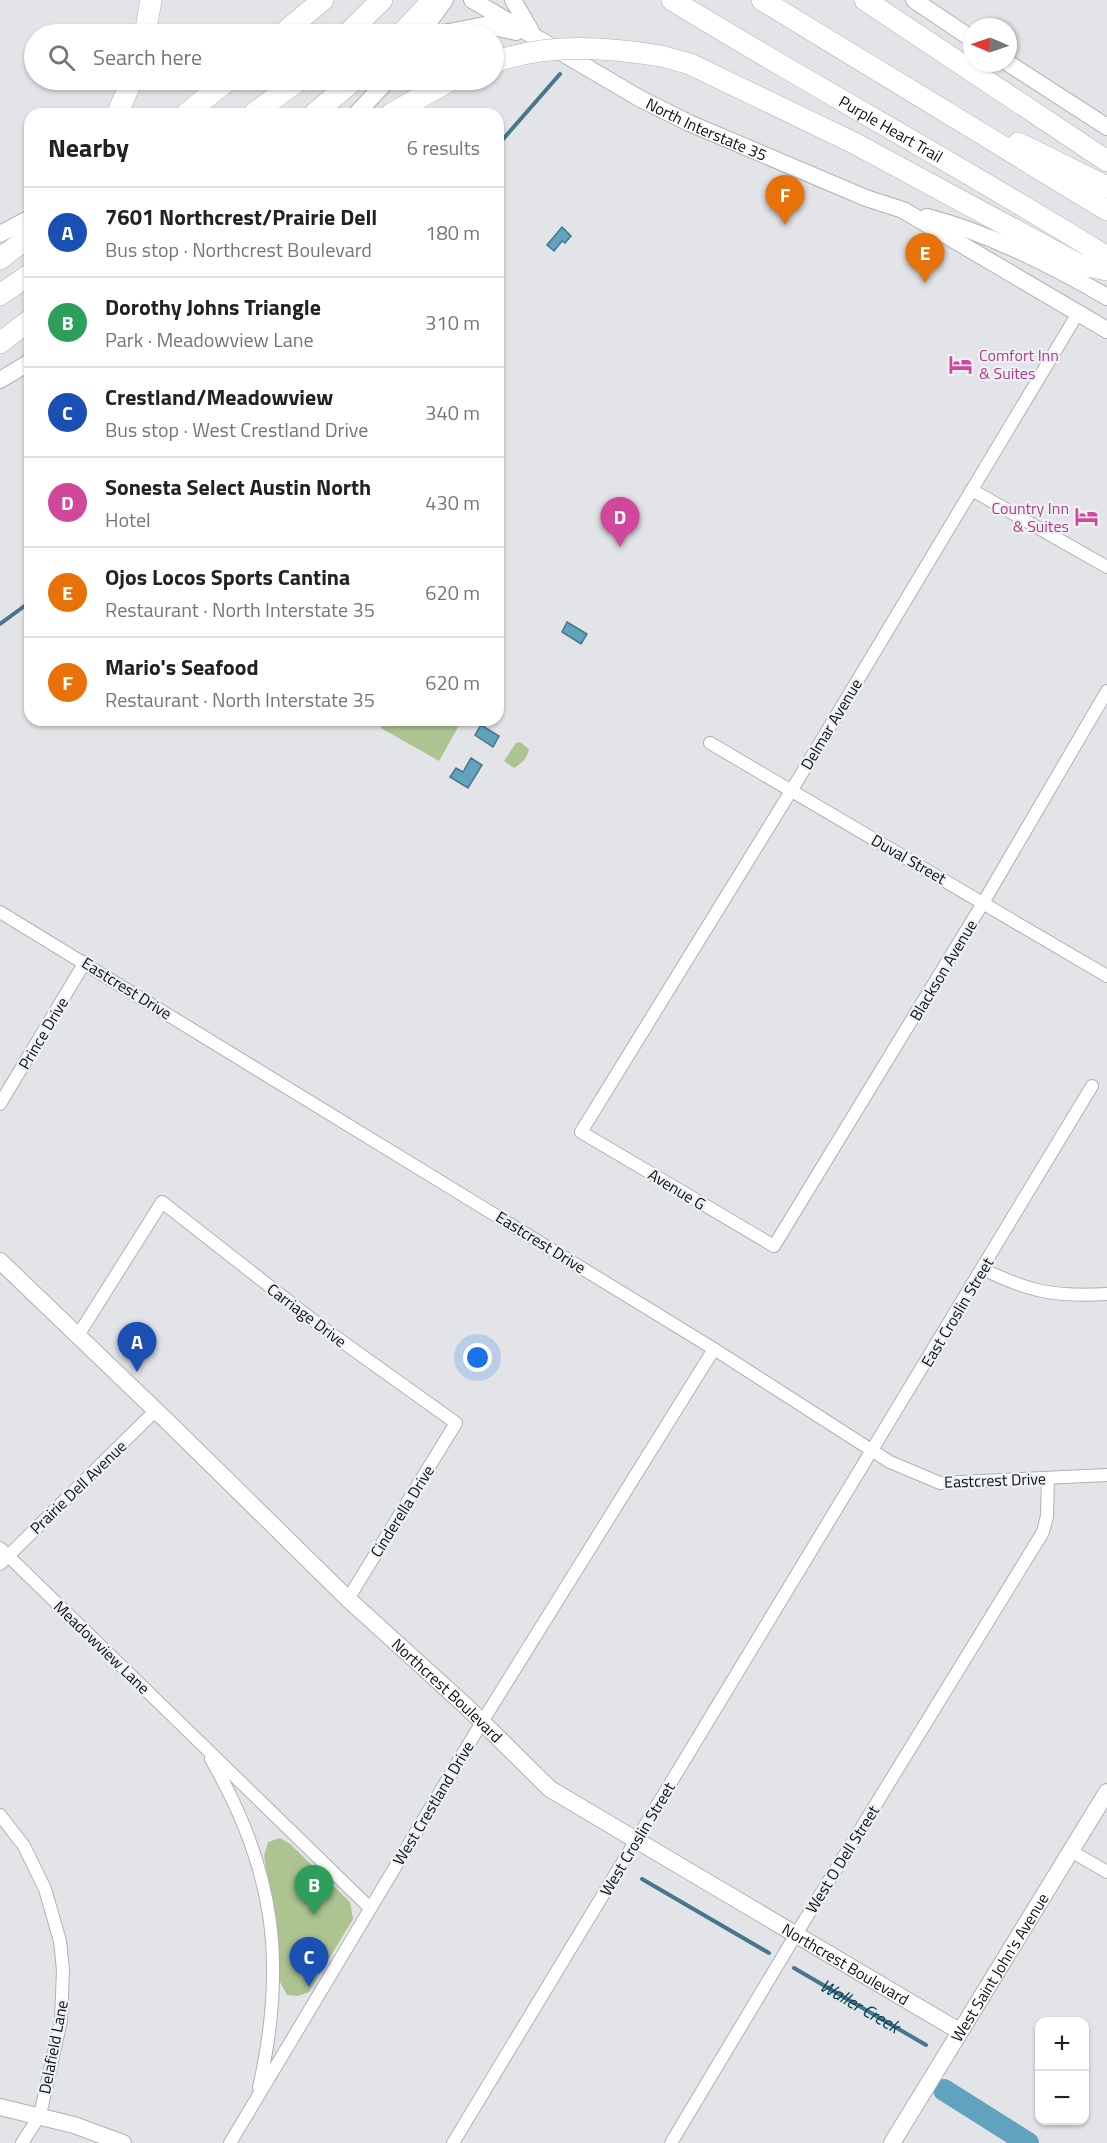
<!DOCTYPE html>
<html lang="en">
<head>
<meta charset="utf-8">
<style>
	:root { --surface:#fff; --page:#f2f2f2; --text:#222; --muted:#767676; --line:#e0e0e0; --accent:#1a73e8 }
	body { margin:0; font-family:"Titillium Web",sans-serif; background:var(--page); color:var(--text) }
	.controls { position:absolute; right:18px; bottom:18px; display:grid; overflow:hidden; border-radius:12px; box-shadow:0 2px 4px #0004 }
	.controls button { width:54px; height:54px; display:grid; place-items:center; padding:0; border:0; border-bottom:2px solid var(--line); background:var(--surface); color:var(--text); font:30px sans-serif }
	.compass { position:absolute; left:963px; top:18px; width:54px; height:54px; border-radius:50%; background:var(--surface); box-shadow:0 2px 4px #0004; rotate:272deg }
	.you { position:absolute; left:478px; top:1358px; width:21px; height:21px; margin:-15px; border:4px solid #fff; border-radius:50%; background:#1a73e8; box-shadow:0 0 0 9px #1a73e833 }
	.badge { display:grid; place-items:center; width:39px; height:39px; border-radius:50%; background:var(--accent); color:#fff; font-size:20px; font-weight:700 }
	.pin { position:absolute; translate:-50% -50px; filter:drop-shadow(0 2px 3px #0008) }
	.pin::after { content:''; position:absolute; top:32px; width:21px; height:18px; background:inherit; clip-path:polygon(0 0,100% 0,50% 100%) }
	.list { margin:0; padding:0; list-style:none }
	h2 { display:flex; justify-content:space-between; align-items:center; height:78px; margin:0; padding:0 24px; font-size:26px }
	h2 small { font-size:20px; font-weight:400; color:var(--muted) }
	.list li { display:grid; grid-template-columns:39px 1fr auto; gap:18px; align-items:center; box-sizing:border-box; height:90px; padding:0 24px; border-top:2px solid var(--line) }
	.list b { display:block; font-size:22px; white-space:nowrap }
	.list p { margin:0; font-size:20px; white-space:nowrap; color:var(--muted) }
	.list em { font-size:20px; font-style:normal; color:var(--muted) }
	.icon { flex:none; width:33px; height:33px; fill:none; stroke:currentColor; stroke-width:2; stroke-linecap:round; stroke-linejoin:round }
	.map { position:relative; flex:none; width:1107px; height:2143px; overflow:hidden }
	.search { position:absolute; background:var(--surface); box-shadow:0 2px 4px #0004; left:24px; top:24px; width:480px; height:66px; display:flex; align-items:center; gap:15px; box-sizing:border-box; padding:0 21px; border-radius:33px; color:var(--muted); font-size:22px }
	.panel { position:absolute; background:var(--surface); box-shadow:0 2px 4px #0004; left:24px; top:108px; width:480px; height:618px; border-radius:18px }
	.map>svg:first-child { display:block }
	.green { fill:#adc390 }
	.water { fill:#61a2bf; stroke:#48768a; stroke-width:1.5 }
	.lines { fill:none; stroke-linecap:round; stroke-linejoin:round }
	.stream { stroke:#48768a; stroke-width:4 }
	.river { stroke:#61a2bf; stroke-width:22 }
	.street-casing { stroke:#afb1b4; stroke-width:14 }
	.secondary-casing { stroke:#afb1b4; stroke-width:18 }
	.highway-casing { stroke:#afb1b4; stroke-width:22 }
	.street { stroke:#fff; stroke-width:12 }
	.secondary { stroke:#fff; stroke-width:16 }
	.highway { stroke:#fff; stroke-width:21 }
	.highway-bridge-casing { stroke:#afb1b4; stroke-width:22; stroke-linecap:butt }
	.highway-bridge { stroke:#fff; stroke-width:21 }
	.labels { text-anchor:middle; stroke-width:4.5; stroke-linejoin:round; paint-order:stroke }
	.street-label { font-size:16px; fill:#0e0f10; stroke:#eff2f5 }
	.hotel-label { font-size:16px; fill:#b23c85; stroke:#eff2f5; text-anchor:start }
	.water-label { font-size:18px; font-style:italic; fill:#044054; stroke:#eff2f5 }
</style>
</head>
<body>
<div class="map">
<svg width="1107" height="2143" viewBox="0 0 1107 2143">
	<rect width="100%" height="100%" fill="#e2e4e8"/>
	<g class="green">
		<polygon points="385,720 462,720 439,761 381,728"/>
		<path d="M520 742 529 749C527 759 522 763 514 768L504 761 516 743Z"/>
		<polygon points="280,1838 290,1844 350,1902 353,1919 309,1992 298,1996 287,1995 279,1980 279,1940 264,1856 268,1842"/>
	</g>
	<g class="water">
		<polygon points="562,227 571,236 565,243 562,241 554,251 547,245"/>
		<polygon points="567,622 587,634 581,644 562,632"/>
		<polygon points="481,725 499,736 493,747 475,735"/>
		<polygon points="471,758 482,765 468,788 450,777 456,768 463,772"/>
	</g>
	<g class="lines">
		<g class="stream">
			<polyline points="498,145 560,74"/>
			<polyline points="0,624 30,602"/>
			<polyline points="642,1879 769,1953"/>
			<path id="s1" d="M794 1968 926 2045"/>
		</g>
		<polyline class="river" points="944,2090 1028,2143"/>
		<defs>
			<g id="street">
				<polyline points="1078,313 799,778 581,1132 774,1246 983,903 1107,691"/>
				<polyline points="972,490 1107,567"/>
				<polyline points="710,743 1107,976"/>
				<polyline points="0,912 714,1349 890,1462 940,1483 1107,1475"/>
				<polyline points="0,1104 85,962"/>
				<path d="M983 1269C1029 1292 1056 1297 1107 1294"/>
				<polyline points="77,1337 162,1202 319,1325 456,1423 348,1599"/>
				<polyline points="0,1548 370,1908"/>
				<polyline points="0,1564 156,1410"/>
				<path d="M211 1759C275 1870 287 1963 259 2088"/>
				<polyline points="0,1815 24,1846 45,1889 60,1941 63,1970 61,2021 40,2115 22,2143"/>
				<polyline points="1071,1851 1107,1872"/>
				<polyline points="230,2143 482,1722 714,1349"/>
				<polyline points="453,2143 1092,1086"/>
				<polyline points="671,2143 795,1936 1043,1532 1047,1516 1048,1478"/>
			</g>
			<g id="secondary">
				<path id="s2" d="M472 0 639 98 689 123 866 198 903 210 1107 330"/>
				<polyline points="513,0 531,31"/>
				<polyline points="914,0 972,39"/>
				<polyline points="420,34 445,0"/>
				<polyline points="438,34 485,25 516,32"/>
				<polyline points="1008,63 1107,127"/>
				<polyline points="356,114 388,80"/>
				<path d="M927 217C989 233 1052 265 1107 297"/>
				<polyline points="0,234 30,218"/>
				<polyline points="0,380 30,362"/>
				<path id="s3" d="M0 1261 171 1425 348 1599 468 1708 550 1789 959 2031"/>
				<polyline points="0,2107 74,2125 123,2143"/>
				<path id="s4" d="M892 2143 1107 1792"/>
			</g>
			<g id="highway">
				<path id="s5" d="M672 0C816 88 964 168 1107 257"/>
				<polyline points="762,0 1107,210"/>
				<polyline points="865,0 1107,161"/>
				<polyline points="145,34 151,0"/>
				<polyline points="282,34 323,0"/>
				<polyline points="347,34 382,0"/>
				<polyline points="401,34 433,0"/>
				<polyline points="661,56 690,64 854,143 1078,264 1107,270"/>
				<polyline points="117,114 132,80"/>
				<polyline points="186,114 228,80"/>
				<polyline points="253,114 299,80"/>
				<polyline points="314,114 354,80"/>
				<polyline points="391,114 451,80"/>
				<polyline points="1018,143 1107,187"/>
				<polyline points="0,259 30,236"/>
				<polyline points="0,295 30,274"/>
				<polyline points="0,343 30,320"/>
			</g>
		</defs>
		<use href="#street" class="street-casing"/>
		<use href="#secondary" class="secondary-casing"/>
		<use href="#highway" class="highway-casing"/>
		<use href="#street" class="street"/>
		<use href="#secondary" class="secondary"/>
		<use href="#highway" class="highway"/>
		<defs>
			<path id="highway-bridge" d="M494 62C548 43 606 47 661 56"/>
		</defs>
		<use href="#highway-bridge" class="highway-bridge-casing"/>
		<use href="#highway-bridge" class="highway-bridge"/>
	</g>
	<defs>
		<symbol id="hotel-bare" viewBox="-9 -9 18 18"><path d="M-6-4.5h1.5V1H6V5H4.5V3h-9V5H-6ZM-4 0a1.8 1.8 0 1 1 3.6 0ZM.5 0V-2.5h3Q6-2.5 6 0Z" fill="#d1479c" stroke="#eff2f5" stroke-width="2.5" paint-order="stroke"/></symbol>
	</defs>
	<g fill-rule="evenodd">
		<use href="#hotel-bare" x="944" y="348" width="33" height="33"/>
		<use href="#hotel-bare" x="1070" y="500" width="33" height="33"/>
	</g>
	<g class="labels">
		<g class="street-label">
			<text dy="6" stroke="none"><textPath href="#s5" startOffset="254">Purple Heart Trail</textPath></text>
			<text dy="6" stroke="none"><textPath href="#s2" startOffset="268">North Interstate 35</textPath></text>
			<text transform="translate(831 724) rotate(-59)" y="6">Delmar Avenue</text>
			<text transform="translate(909 859) rotate(30)" y="6">Duval Street</text>
			<text transform="translate(943 970) rotate(-59)" y="6">Blackson Avenue</text>
			<text transform="translate(127 988) rotate(32)" y="6">Eastcrest Drive</text>
			<text transform="translate(43 1033) rotate(-59)" y="6">Prince Drive</text>
			<text transform="translate(677 1189) rotate(31)" y="6">Avenue G</text>
			<text transform="translate(541 1242) rotate(32)" y="6">Eastcrest Drive</text>
			<text transform="translate(957 1312) rotate(-59)" y="6">East Croslin Street</text>
			<text transform="translate(307 1315) rotate(37)" y="6">Carriage Drive</text>
			<text transform="translate(995 1480) rotate(-2)" y="6">Eastcrest Drive</text>
			<text transform="translate(78 1487) rotate(-44)" y="6">Prairie Dell Avenue</text>
			<text transform="translate(402 1511) rotate(-58)" y="6">Cinderella Drive</text>
			<text transform="translate(102 1647) rotate(44)" y="6">Meadowview Lane</text>
			<text dy="6" stroke="none"><textPath href="#s3" startOffset="620">Northcrest Boulevard</textPath></text>
			<text transform="translate(433 1803) rotate(-59)" y="6">West Crestland Drive</text>
			<text transform="translate(637 1839) rotate(-59)" y="6">West Croslin Street</text>
			<text transform="translate(842 1859) rotate(-58)" y="6">West O Dell Street</text>
			<text dy="6" stroke="none"><textPath href="#s3" startOffset="1106">Northcrest Boulevard</textPath></text>
			<text dy="6" stroke="none"><textPath href="#s4" startOffset="206">West Saint John's Avenue</textPath></text>
			<text transform="translate(53 2047) rotate(-79)" y="6">Delafield Lane</text>
		</g>
		<g class="hotel-label">
			<text x="979" y="361">Comfort Inn<tspan x="979" dy="18">&amp; Suites</tspan></text>
			<text x="1069" y="514" text-anchor="end">Country Inn<tspan x="1069" dy="18">&amp; Suites</tspan></text>
		</g>
		<g class="water-label">
			<text dy="6" stroke="none"><textPath href="#s1" startOffset="76">Waller Creek</textPath></text>
		</g>
	</g>
</svg>
<div class="controls">
<button>+</button>
<button>−</button>
</div>
<svg class="compass" viewBox="-18 -18 36 36"><path d="M0-13l5 13h-10z" fill="#e53935"/><path d="M0 13l5-13h-10z" fill="#767676"/></svg>
<div class="you"></div>
<div class="pin badge" style="left:137px;top:1372px;background:#1a4fb4">A</div>
<div class="pin badge" style="left:314px;top:1915px;background:#2e9e5b">B</div>
<div class="pin badge" style="left:309px;top:1987px;background:#1a4fb4">C</div>
<div class="pin badge" style="left:620px;top:547px;background:#d1479c">D</div>
<div class="pin badge" style="left:925px;top:283px;background:#e8710a">E</div>
<div class="pin badge" style="left:785px;top:225px;background:#e8710a">F</div>
<div class="search"><svg class="icon" aria-label="search" viewBox="0 0 24 24"><circle cx="10" cy="10" r="6"/><path d="M15 15l6 6"/></svg>Search here</div>
<section class="panel">
<h2>Nearby<small>6 results</small></h2>
<ul class="list">
<li><span class="badge" style="background:#1a4fb4">A</span><div><b>7601 Northcrest/Prairie Dell</b><p>Bus stop · Northcrest Boulevard</p></div><em>180 m</em></li>
<li><span class="badge" style="background:#2e9e5b">B</span><div><b>Dorothy Johns Triangle</b><p>Park · Meadowview Lane</p></div><em>310 m</em></li>
<li><span class="badge" style="background:#1a4fb4">C</span><div><b>Crestland/Meadowview</b><p>Bus stop · West Crestland Drive</p></div><em>340 m</em></li>
<li><span class="badge" style="background:#d1479c">D</span><div><b>Sonesta Select Austin North</b><p>Hotel</p></div><em>430 m</em></li>
<li><span class="badge" style="background:#e8710a">E</span><div><b>Ojos Locos Sports Cantina</b><p>Restaurant · North Interstate 35</p></div><em>620 m</em></li>
<li><span class="badge" style="background:#e8710a">F</span><div><b>Mario's Seafood</b><p>Restaurant · North Interstate 35</p></div><em>620 m</em></li>
</ul>
</section>
</div>
</body>
</html>
